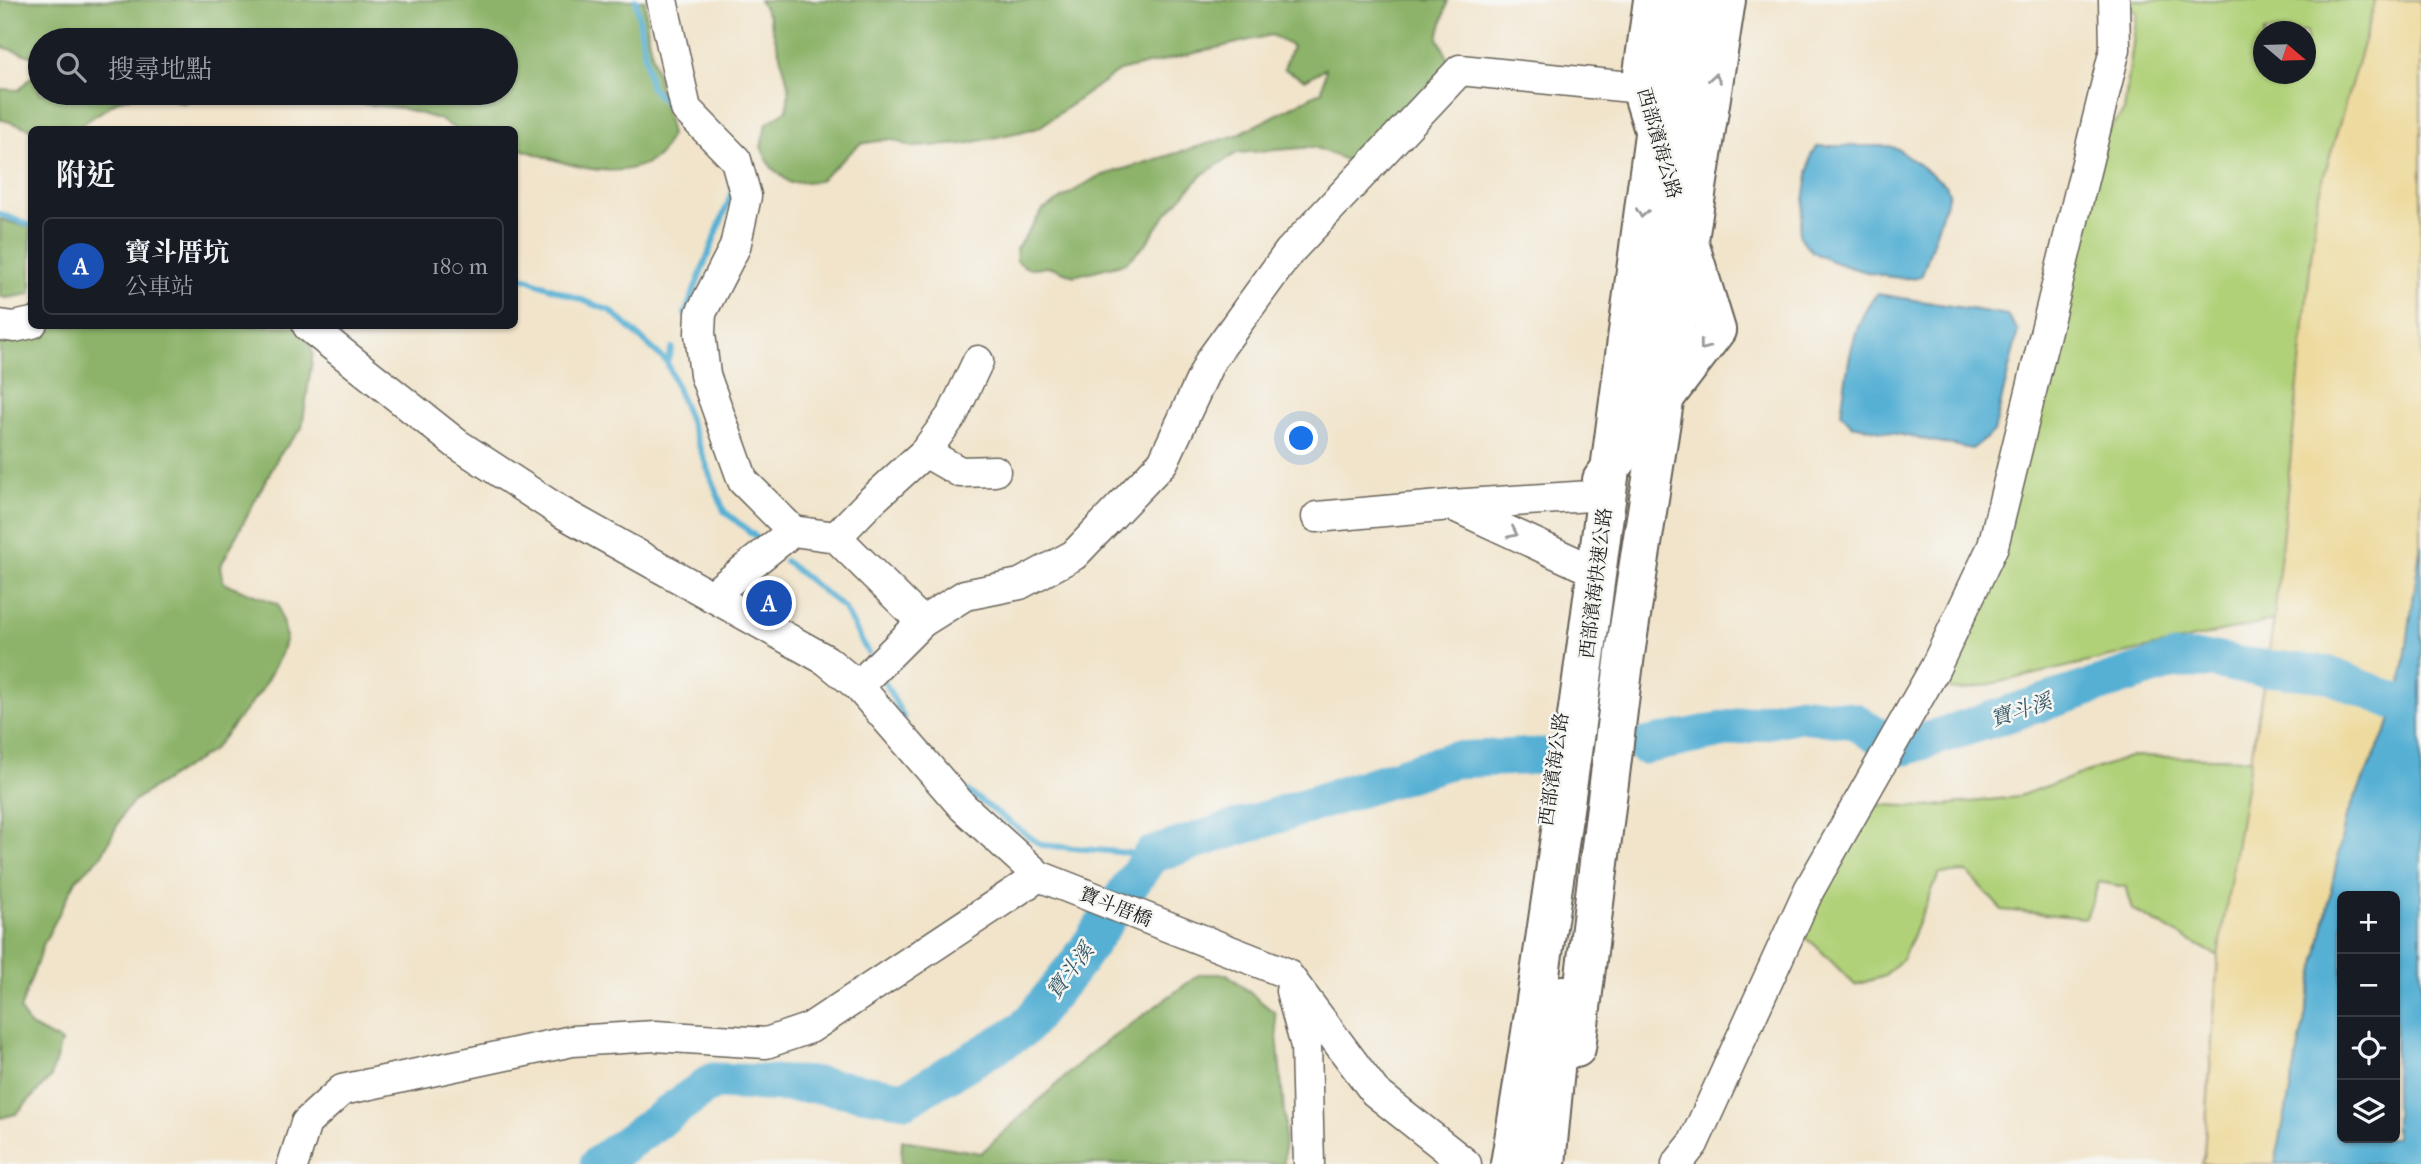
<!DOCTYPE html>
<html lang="zh-TW">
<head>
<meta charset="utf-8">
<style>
	:root { --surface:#171b24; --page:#20242c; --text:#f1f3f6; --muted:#9ea1a6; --line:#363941; --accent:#1f6fb2 }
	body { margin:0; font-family:"IM FELL French Canon","Noto Serif TC",serif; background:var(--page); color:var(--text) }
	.controls { position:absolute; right:21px; bottom:21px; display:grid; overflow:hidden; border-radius:10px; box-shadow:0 2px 5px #0004 }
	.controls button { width:63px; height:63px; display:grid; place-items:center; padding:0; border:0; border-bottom:2px solid var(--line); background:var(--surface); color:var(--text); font:35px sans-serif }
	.compass { position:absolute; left:2253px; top:21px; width:63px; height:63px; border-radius:50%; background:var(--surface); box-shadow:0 2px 5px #0004; rotate:109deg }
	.you { position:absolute; left:1302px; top:439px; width:24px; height:24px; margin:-18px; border:5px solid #fff; border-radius:50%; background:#1a73e8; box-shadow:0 0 0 10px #1a73e833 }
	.badge { display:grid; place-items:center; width:46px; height:46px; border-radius:50%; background:var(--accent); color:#fff; font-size:23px; font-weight:700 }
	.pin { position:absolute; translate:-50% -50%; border:4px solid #fff; box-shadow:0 2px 7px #0006 }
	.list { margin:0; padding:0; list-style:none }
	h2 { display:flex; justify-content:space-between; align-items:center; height:91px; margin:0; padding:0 28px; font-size:30px }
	h2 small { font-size:23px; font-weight:400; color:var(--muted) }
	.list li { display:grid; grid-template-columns:46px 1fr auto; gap:21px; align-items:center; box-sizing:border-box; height:98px; margin:0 14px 14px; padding:0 14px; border:2px solid var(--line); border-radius:10px }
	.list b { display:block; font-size:26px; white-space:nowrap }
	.list p { margin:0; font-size:23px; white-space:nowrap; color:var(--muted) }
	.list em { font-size:23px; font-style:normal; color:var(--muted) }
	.icon { flex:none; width:38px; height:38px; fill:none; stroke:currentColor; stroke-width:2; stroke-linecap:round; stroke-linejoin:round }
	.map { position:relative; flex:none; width:2421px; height:1164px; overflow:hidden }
	.search { position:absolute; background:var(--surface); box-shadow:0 2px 5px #0004; left:28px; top:28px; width:490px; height:77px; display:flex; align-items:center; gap:18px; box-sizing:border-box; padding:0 24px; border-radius:38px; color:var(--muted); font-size:26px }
	.panel { position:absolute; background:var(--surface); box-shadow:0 2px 5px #0004; left:28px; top:126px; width:490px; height:203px; border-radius:10px }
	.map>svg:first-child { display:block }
	.green { fill:#b1d179; stroke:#66764a; stroke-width:2; fill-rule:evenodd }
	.forest { fill:#8cb369; stroke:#546842; stroke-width:2 }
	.sand { fill:#eeda9e; stroke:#857b5d; stroke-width:2 }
	.water { fill:#57b0d4; stroke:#3a6678; stroke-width:2; fill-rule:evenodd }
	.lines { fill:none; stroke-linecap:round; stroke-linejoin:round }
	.stream { stroke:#57b0d4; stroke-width:6 }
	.river { stroke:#57b0d4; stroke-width:37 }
	.minor-casing { stroke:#676259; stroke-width:33 }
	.major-casing { stroke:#676259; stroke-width:42 }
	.highway-casing { stroke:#676259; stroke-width:42 }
	.minor { stroke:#fff; stroke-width:30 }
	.major { stroke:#fff; stroke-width:38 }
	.highway { stroke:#fff; stroke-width:38 }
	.oneway { stroke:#999 }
	.labels { text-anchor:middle; stroke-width:5; stroke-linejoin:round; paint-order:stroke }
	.street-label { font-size:19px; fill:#1c1c1c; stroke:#f6f6f2 }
	.water-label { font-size:21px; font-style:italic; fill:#345766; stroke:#f6f6f2 }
</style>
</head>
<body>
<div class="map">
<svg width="2421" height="1164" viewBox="0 0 2421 1164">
	<rect width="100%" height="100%" fill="#f6f6f2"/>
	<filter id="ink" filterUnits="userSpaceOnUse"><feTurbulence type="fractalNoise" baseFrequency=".0143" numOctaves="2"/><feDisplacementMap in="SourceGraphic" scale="14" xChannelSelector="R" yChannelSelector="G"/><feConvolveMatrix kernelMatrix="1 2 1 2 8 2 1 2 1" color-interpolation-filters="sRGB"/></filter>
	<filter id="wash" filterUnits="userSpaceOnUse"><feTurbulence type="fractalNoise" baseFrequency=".00686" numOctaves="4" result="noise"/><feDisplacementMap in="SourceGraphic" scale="28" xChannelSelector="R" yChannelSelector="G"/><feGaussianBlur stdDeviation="1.57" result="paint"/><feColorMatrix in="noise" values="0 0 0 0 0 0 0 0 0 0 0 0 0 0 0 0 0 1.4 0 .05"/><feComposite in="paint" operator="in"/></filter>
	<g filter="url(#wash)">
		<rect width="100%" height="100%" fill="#f1e4cb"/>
		<g class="green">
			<path d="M2128 0H2376L2317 200 2274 620 1964 690 1948 689 1944 679 2104 137 2124 111 2137 13 2128 4ZM2264 32H2306V74H2264Z"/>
			<polygon points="2132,756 2251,759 2218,956 2133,910 2126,887 2099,882 2086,918 2002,910 1967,872 1939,874 1903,958 1885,976 1855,985 1815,945 1802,936 1865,804 1925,807 2016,797"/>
		</g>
		<g class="forest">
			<path d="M0 0H645L648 37 671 134C667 141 663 152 657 157 617 187 556 160 515 147L514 130 456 129 438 119 401 108 261 93H506V40H40V93H149L119 100 75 129H32L0 119V89L19 90 37 71V58L0 46Z"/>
			<polygon points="759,0 1448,0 1438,38 1451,64 1358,165 1314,147 1237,153 1203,174 1167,213 1145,245 1125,263 1074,276 1052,267 1027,268 1017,261 1016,249 1043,210 1097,177 1237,135 1322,91 1326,68 1305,80 1284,69 1292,46 1271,35 1119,71 1038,128 965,144 912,147 890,139 860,144 819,181 790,183 771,167 761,147 766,124 787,110 789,86 769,17"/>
			<polygon points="159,93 213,93 182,103"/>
			<polygon points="0,219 31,228 31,294 7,298 0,297"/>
			<polygon points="0,325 295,326 306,336 313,353 302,428 279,455 220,567 224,583 278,604 286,637 281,654 261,691 213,750 136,799 124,812 102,855 76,880 44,943 20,1010 29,1025 61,1042 51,1077 16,1114 0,1118"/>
			<polygon points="1200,974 1227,974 1275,1013 1285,1122 1284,1164 901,1164 902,1140 981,1153 1091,1053"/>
		</g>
		<polygon class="sand" points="2376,0 2421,0 2421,543 2399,703 2346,817 2275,1164 2201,1164 2204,1154 2218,956 2274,620 2317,200"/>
		<g class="water">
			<path d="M1818 146H1889L1898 149 1946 185 1949 193 1922 275C1905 286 1828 264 1812 251 1806 246 1802 240 1799 234L1811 155Z"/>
			<path d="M1877 294 2007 315 2018 331 1994 432 1972 449 1852 425 1841 413C1847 373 1850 325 1877 294Z"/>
			<path d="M2421 543V1164H2275L2346 817 2399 703ZM2342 896H2395V1138H2342Z"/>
		</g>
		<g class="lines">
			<g class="stream">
				<polyline points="636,0 650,86 675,113"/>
				<polyline points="0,214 32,226"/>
				<polyline points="514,274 611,311 667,362 724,511 756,537"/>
				<polyline points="685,314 733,190"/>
				<polyline points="667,362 672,348"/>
				<polyline points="785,561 844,608 868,653"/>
				<polyline points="885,683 904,718"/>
				<polyline points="967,791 1041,845 1151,855"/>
			</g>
			<g class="river">
				<polyline points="1644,746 1800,714 1855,721 1874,734 1906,747 2175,660 2214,660 2244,666 2327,674 2399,703"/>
				<polyline points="598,1164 713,1081 818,1085 906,1099 1024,1029 1078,962 1151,855 1452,760 1542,756"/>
			</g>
		</g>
	</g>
	<g filter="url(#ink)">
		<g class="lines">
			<defs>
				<g id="minor">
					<polyline points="662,0 686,109 736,160 746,196 735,247 701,313 700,333 705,375 743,481 793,531"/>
					<polyline points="0,325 14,327 32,323"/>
					<polyline points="308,326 457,444 561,512 826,660 858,686 963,807 1039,876 1286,973 1375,1092 1466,1164"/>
					<polyline points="925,452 953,414 978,361"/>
					<polyline points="1454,506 1581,565"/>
					<polyline points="1317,517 1451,505 1590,496"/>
					<polyline points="836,537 870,502 925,452 960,472 995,471"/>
					<polyline points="711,596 793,531 836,537 922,622"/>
					<polyline points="858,686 922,622 965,595 1020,584 1074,555 1163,462 1210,361 1289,252 1460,70 1641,88"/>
					<polyline points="1291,991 1306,1046 1309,1164"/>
					<polyline points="293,1164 306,1123 342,1090 572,1041 655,1036 766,1043 810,1028 1039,876"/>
					<polyline points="1677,1164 1693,1144 1809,890 1934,670 1993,546 2115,49 2114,0"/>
				</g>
				<g id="major">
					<polyline points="1602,480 1716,330 1641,88 1653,0"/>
					<polyline points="1576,1048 1625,654 1726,0"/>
				</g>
				<g id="highway">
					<polyline points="1646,384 1701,0"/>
					<path d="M1510 1164C1574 777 1619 388 1672 0"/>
					<polyline points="1546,1164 1562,995"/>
				</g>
			</defs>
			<use href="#minor" class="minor-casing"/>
			<use href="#major" class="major-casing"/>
			<use href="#highway" class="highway-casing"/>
			<use href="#minor" class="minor"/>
			<use href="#major" class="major"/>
			<use href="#highway" class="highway"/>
		</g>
		<defs><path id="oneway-chevron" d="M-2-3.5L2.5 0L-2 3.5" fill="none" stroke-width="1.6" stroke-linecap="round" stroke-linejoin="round" transform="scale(1.75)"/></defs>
		<g class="oneway">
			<use href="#oneway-chevron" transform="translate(1715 78) rotate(-81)"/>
			<use href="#oneway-chevron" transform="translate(1642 213) rotate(98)"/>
			<use href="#oneway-chevron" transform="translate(1704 346) rotate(127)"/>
			<use href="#oneway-chevron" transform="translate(1513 533) rotate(25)"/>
		</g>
	</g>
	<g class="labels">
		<g class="street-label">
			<text transform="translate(1660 143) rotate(74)" y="7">西部濱海公路</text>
			<text transform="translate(1595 583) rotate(-83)" y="7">西部濱海快速公路</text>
			<text transform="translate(1553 769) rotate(-82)" y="7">西部濱海公路</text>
			<text transform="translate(1116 906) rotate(22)" y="7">寶斗厝橋</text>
		</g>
		<g class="water-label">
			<text transform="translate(2021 710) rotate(-18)" y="7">寶斗溪</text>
			<text transform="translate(1070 971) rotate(-53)" y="7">寶斗溪</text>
		</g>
	</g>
</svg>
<div class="controls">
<button>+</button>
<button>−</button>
<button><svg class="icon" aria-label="locate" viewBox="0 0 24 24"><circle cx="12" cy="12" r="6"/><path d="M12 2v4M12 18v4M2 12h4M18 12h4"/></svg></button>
<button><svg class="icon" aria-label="layers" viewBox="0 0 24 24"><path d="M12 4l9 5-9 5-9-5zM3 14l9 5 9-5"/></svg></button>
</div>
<svg class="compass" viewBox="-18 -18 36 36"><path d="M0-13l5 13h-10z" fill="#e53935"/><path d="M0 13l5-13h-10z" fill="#9ea1a6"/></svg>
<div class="you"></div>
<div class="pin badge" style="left:769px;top:603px;background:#1a4fb4">A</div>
<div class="search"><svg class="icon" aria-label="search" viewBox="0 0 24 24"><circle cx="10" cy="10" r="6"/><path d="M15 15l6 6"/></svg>搜尋地點</div>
<section class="panel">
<h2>附近<small></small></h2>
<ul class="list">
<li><span class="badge" style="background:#1a4fb4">A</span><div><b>寶斗厝坑</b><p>公車站</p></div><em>180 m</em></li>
</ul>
</section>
</div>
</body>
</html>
